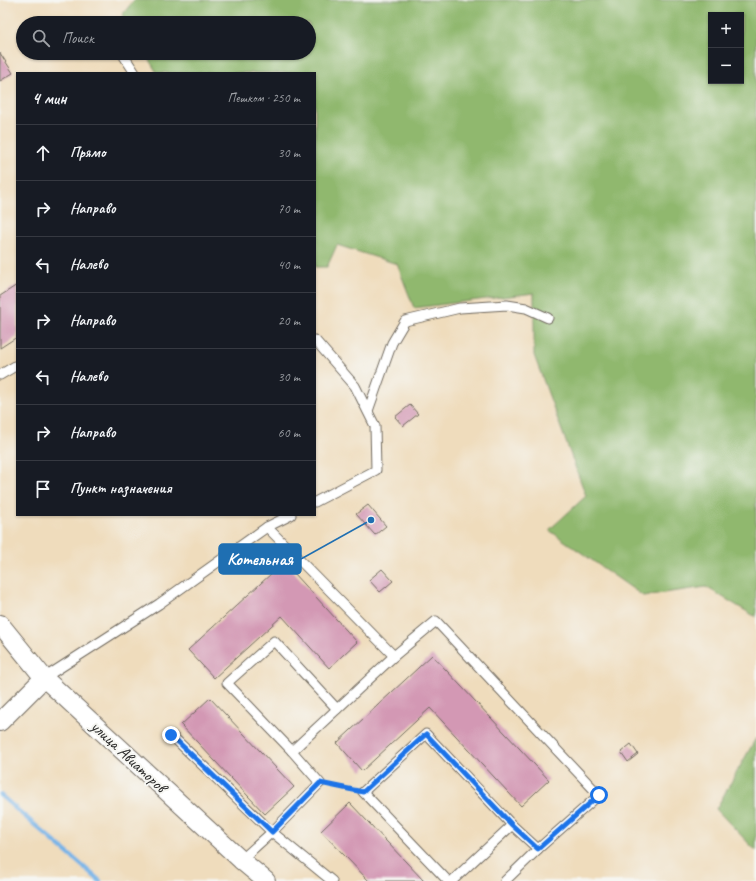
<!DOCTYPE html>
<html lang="ru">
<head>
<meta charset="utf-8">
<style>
	:root { --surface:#171b24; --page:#242831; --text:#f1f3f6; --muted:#9ea1a6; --line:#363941 }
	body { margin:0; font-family:Caveat,sans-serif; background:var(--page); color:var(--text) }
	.controls { position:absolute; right:12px; top:12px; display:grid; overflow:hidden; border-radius:0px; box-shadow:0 1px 3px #0004 }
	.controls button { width:36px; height:36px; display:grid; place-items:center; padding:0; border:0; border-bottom:1px solid var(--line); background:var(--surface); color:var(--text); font:20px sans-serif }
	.stop { position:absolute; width:12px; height:12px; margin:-9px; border:3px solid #1a73e8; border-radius:50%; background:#fff }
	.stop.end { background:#1a73e8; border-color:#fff; box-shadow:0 1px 4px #0008 }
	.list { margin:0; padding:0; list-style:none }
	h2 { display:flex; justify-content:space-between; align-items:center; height:52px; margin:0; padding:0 16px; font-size:17px }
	h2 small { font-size:13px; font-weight:400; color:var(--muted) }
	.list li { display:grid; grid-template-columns:26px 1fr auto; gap:12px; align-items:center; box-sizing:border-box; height:56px; padding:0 16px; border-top:1px solid var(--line) }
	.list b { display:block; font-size:15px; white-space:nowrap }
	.list em { font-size:13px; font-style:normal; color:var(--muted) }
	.icon { flex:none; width:22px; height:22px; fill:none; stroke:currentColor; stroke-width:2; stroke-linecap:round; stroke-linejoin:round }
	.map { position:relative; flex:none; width:756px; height:881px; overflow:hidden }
	.search { position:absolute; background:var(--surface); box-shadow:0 1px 3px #0004; left:16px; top:16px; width:300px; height:44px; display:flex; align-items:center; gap:10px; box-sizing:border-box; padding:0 14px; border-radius:22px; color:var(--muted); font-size:15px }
	.panel { position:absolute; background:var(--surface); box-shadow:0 1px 3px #0004; left:16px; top:72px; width:300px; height:444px; border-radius:0px }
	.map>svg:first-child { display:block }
	.forest { fill:#90b86e; stroke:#5e724c; fill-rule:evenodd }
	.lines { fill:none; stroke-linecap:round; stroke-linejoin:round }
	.stream { stroke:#75b2e7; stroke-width:4.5 }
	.building { fill:#d398b4 }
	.lane-casing { stroke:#70695e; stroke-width:11 }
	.street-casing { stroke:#70695e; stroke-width:20 }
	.path { stroke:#70695e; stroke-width:2.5; stroke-dasharray:3 3; stroke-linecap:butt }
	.lane { stroke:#fff; stroke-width:9 }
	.street { stroke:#fff; stroke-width:18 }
	.route { stroke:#1a73e8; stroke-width:5 }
	.labels { text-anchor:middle; stroke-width:4; stroke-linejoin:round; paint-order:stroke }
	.street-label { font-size:17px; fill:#2b2b2b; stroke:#f6f6f2 }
	.leader { fill:none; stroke:#1f6fb2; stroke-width:1.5 }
	.callout-dot { fill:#1f6fb2; stroke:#f6f6f2; stroke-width:1.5 }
	.callout { fill:#1f6fb2; stroke:#1f6fb2; stroke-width:1.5 }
	.callout-label { font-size:18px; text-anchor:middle; font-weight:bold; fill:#fff }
</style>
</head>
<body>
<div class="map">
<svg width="756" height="881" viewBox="0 0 756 881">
	<rect width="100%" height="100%" fill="#f6f6f2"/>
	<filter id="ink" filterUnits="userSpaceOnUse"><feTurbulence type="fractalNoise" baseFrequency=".025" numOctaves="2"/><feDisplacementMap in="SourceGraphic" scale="8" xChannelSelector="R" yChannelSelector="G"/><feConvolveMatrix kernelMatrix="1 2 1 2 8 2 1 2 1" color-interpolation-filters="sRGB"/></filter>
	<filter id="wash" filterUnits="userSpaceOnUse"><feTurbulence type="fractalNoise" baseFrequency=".012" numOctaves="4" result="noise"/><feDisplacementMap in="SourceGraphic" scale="16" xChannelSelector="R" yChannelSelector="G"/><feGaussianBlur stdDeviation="0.9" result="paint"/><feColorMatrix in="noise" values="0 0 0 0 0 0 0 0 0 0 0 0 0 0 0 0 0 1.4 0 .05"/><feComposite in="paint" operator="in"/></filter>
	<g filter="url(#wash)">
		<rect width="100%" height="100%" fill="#efdcbc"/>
		<g class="forest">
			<path d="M134 0H756V617L706 587 643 596 549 530 586 496 534 355V293L414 308 397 264 337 245 327 267H315V73H157L145 53H309V23H127L122 15ZM711 15H741V81H711Z"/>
			<polygon points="756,738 756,851 716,809"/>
		</g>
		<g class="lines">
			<polyline class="stream" points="0,795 100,881"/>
		</g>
		<g id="blocks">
			<g class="building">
				<polygon points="0,53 13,73 0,81"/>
				<polygon points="17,285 17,337 0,348 0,296"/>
				<polygon points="410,405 418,414 403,426 395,417"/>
				<polygon points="368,505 386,526 375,535 356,514"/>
				<polygon points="284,562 357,642 329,668 282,616 214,678 188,650"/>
				<polygon points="382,569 393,581 380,592 369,580"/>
				<polygon points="432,655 549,780 521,806 430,708 362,771 337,743"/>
				<polygon points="210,698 294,787 265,814 181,725"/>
				<polygon points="631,744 638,754 628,762 621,752"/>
				<polygon points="350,803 424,881 369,881 321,831"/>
			</g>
		</g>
	</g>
	<g filter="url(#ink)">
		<use href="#blocks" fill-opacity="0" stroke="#70695e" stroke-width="1"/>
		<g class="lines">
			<defs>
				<g id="lane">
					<polyline points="122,53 135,73"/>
					<polyline points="315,340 355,386 375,426 376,470 315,502"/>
					<polyline points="0,375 17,365"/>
					<polyline points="368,411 392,343 405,321 460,308 507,305 526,308 548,318"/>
					<polyline points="267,527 394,656"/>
					<polyline points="44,678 159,604 267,527 291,515"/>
					<polyline points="171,735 272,832 332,881"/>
					<polyline points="292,751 394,656 436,621 599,795 538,849 505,881"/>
					<polyline points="241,860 272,832 320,783 292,751 227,683 274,641 337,709"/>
					<polyline points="448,881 363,792 426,734 512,825 538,849"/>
					<polyline points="452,881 512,825"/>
				</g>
				<g id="street">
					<polyline points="0,624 44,678 241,860 266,881"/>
					<polyline points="0,722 44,678"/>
				</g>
			</defs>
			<use href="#lane" class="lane-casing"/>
			<use href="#street" class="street-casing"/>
			<polyline class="path" points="330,785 353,790"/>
			<use href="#lane" class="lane"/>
			<use href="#street" class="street"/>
		</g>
	</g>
	<g class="lines" filter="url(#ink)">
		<polyline class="route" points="171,735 272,832 320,783 363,792 426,734 512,825 538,849 599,795"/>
	</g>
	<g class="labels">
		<g class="street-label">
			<text transform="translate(129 756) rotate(43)" y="6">улица Авиаторов</text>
		</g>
	</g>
	<path class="leader" d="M371 520L301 559"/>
	<circle class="callout-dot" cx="371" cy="520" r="4"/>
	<rect class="callout" x="219" y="544" width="82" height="30" rx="4"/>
	<g class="callout-label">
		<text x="260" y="565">Котельная</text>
	</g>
</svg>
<div class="controls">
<button>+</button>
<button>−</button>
</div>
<div class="stop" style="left:599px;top:795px"></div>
<div class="stop end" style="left:171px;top:735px"></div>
<div class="search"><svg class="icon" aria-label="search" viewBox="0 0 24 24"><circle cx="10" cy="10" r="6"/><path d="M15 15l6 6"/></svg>Поиск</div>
<section class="panel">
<h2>4 мин<small>Пешком · 250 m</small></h2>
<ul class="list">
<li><svg class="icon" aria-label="ahead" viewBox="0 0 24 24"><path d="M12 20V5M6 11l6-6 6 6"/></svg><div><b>Прямо</b></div><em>30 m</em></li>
<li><svg class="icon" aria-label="right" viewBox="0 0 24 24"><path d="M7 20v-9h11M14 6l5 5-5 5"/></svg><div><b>Направо</b></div><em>70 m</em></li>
<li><svg class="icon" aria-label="left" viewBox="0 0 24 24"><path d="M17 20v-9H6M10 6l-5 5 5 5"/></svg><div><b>Налево</b></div><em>40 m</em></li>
<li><svg class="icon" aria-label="right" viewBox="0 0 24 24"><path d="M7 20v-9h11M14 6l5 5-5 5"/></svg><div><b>Направо</b></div><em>20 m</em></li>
<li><svg class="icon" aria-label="left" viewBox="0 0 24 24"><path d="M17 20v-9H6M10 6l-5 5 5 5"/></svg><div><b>Налево</b></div><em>30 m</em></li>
<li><svg class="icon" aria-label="right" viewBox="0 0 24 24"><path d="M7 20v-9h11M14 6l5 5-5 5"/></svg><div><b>Направо</b></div><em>60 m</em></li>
<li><svg class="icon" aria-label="arrive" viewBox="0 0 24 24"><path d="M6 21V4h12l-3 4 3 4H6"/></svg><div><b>Пункт назначения</b></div></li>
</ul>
</section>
</div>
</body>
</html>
